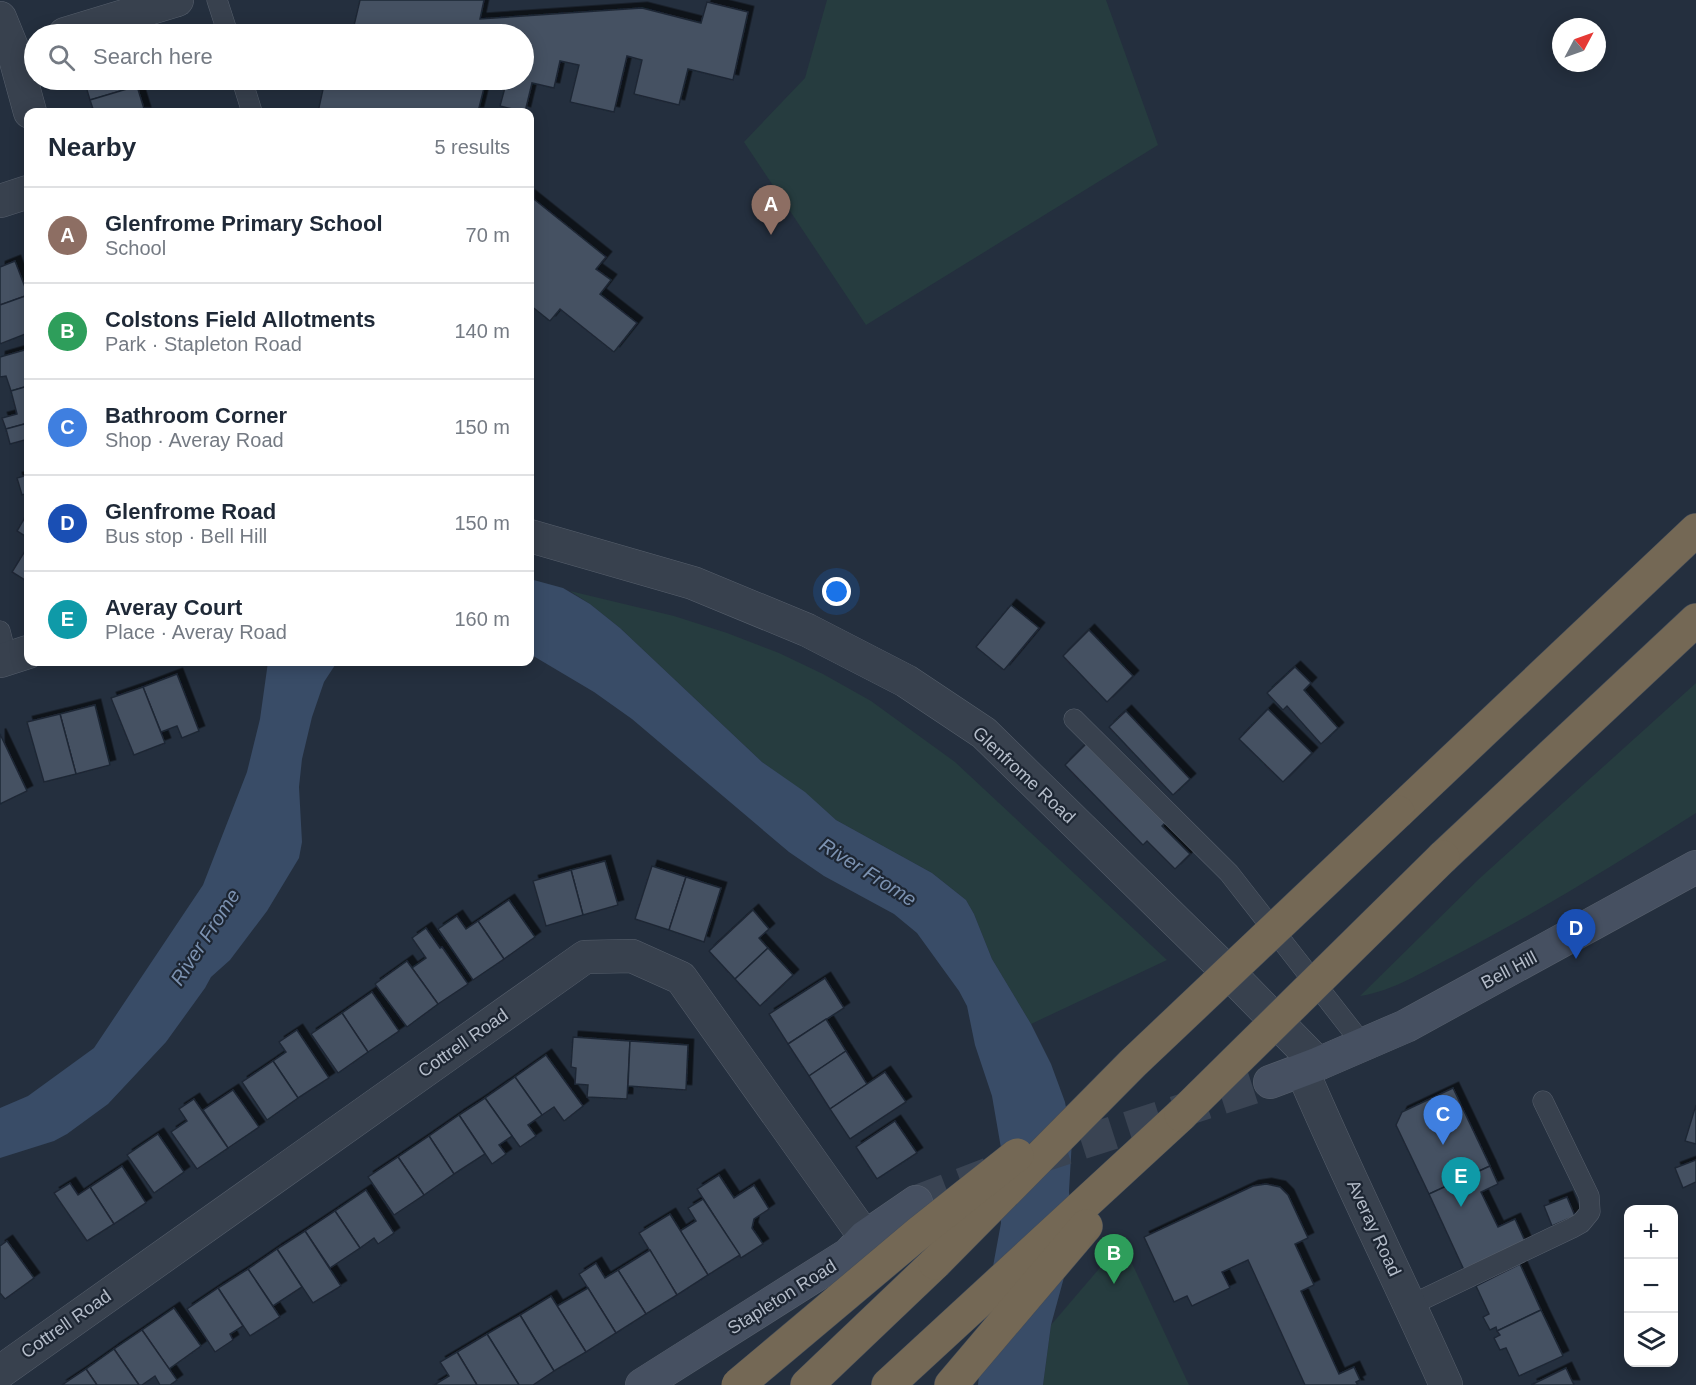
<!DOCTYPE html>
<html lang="en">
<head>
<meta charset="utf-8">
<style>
	:root { --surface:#fff; --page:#f2f2f3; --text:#1f2937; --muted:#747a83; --line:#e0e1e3; --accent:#111827 }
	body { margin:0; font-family:Helvetica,sans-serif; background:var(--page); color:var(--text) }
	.controls { position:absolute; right:18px; bottom:18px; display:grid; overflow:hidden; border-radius:12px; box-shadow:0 3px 15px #0003 }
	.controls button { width:54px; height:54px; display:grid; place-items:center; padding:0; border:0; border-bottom:2px solid var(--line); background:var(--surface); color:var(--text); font:30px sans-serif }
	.compass { position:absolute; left:1552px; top:18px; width:54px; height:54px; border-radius:50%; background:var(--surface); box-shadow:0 3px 15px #0003; rotate:49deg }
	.you { position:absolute; left:837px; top:592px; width:21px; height:21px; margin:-15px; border:4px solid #fff; border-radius:50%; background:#1a73e8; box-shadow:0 0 0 9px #1a73e833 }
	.badge { display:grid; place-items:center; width:39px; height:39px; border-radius:50%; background:var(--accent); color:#fff; font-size:20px; font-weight:700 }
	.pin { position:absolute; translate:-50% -50px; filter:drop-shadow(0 2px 3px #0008) }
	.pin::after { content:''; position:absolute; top:32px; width:21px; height:18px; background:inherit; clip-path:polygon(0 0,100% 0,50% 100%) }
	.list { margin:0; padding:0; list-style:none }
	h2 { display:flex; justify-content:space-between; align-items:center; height:78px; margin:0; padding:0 24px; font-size:26px }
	h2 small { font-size:20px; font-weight:400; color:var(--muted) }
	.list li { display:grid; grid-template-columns:39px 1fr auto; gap:18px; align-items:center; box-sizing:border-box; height:96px; padding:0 24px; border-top:2px solid var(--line) }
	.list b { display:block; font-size:22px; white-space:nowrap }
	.list p { margin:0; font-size:20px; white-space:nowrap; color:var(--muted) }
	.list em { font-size:20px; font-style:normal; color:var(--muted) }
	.icon { flex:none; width:33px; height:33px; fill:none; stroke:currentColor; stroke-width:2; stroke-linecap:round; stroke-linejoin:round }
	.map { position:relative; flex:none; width:1696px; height:1385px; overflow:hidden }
	.search { position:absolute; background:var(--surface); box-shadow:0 3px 15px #0003; left:24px; top:24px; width:510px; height:66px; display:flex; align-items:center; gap:15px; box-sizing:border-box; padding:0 21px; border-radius:33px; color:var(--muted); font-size:22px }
	.panel { position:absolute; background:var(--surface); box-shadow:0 3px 15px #0003; left:24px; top:108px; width:510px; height:558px; border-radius:12px }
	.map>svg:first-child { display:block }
	.green { fill:#263c3f }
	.water { fill:#394c67 }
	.building { fill:#455162; stroke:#1f2835; stroke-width:1.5; filter:url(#shadow) }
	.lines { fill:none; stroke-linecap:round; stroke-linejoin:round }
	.secondary-tunnel { stroke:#3a4453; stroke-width:33; stroke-dasharray:33 16; stroke-linecap:butt }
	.service-casing { stroke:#565f6c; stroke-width:21 }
	.minor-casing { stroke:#565f6c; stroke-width:34 }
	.secondary-casing { stroke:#565f6c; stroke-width:34 }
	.motorway-casing { stroke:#434c59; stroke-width:34 }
	.service { stroke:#38414e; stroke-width:20 }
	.minor { stroke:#38414e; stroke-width:33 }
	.secondary { stroke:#465061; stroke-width:33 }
	.motorway { stroke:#746855; stroke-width:33 }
	.motorway-bridge-casing { stroke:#434c59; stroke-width:34; stroke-linecap:butt }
	.motorway-bridge { stroke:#746855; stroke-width:33 }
	.labels { text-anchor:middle; stroke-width:4.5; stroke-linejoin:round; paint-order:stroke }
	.street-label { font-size:18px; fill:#b4bcc9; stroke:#1d2633 }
	.water-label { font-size:20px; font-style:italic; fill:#7c92b1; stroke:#1d2633 }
</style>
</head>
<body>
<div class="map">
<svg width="1696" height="1385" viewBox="0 0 1696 1385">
	<defs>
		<filter id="shadow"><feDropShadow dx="5.5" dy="-5.5" stdDeviation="0" flood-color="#0009"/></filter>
	</defs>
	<rect width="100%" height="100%" fill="#242f3e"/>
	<g class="green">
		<polygon points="827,0 1106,0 1158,145 866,325 744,142 805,78"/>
		<polygon points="570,591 674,616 727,633 779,653 823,674 871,701 955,762 1167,960 1031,1024 992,959 974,914 966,900 932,873 836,820 805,793 762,762 620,628 590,604"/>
		<path d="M1696 683V813C1616 864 1536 913 1452 957 1422 972 1393 991 1360 996L1480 878Z"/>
		<polygon points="1122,1242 1189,1385 1043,1385 1051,1325"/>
	</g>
	<g class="water">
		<polygon points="530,579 563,588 590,604 620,628 762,762 805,792 836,820 932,873 966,900 974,914 992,959 1031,1024 1051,1064 1065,1102 1072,1140 1069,1191 1071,1233 1066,1270 1051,1325 1043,1385 978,1385 985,1310 1001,1223 1001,1148 992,1096 975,1045 967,1006 959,991 917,933 894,914 824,876 789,852 632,719 594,692 530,654"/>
		<polygon points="268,662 337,662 324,682 312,717 302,759 299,787 302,842 299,858 267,911 230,960 211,977 205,988 166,1042 108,1104 67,1134 54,1141 0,1158 0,1108 28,1096 94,1048 203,885 247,772 260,719"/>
	</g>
	<g class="building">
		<polygon points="360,0 484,0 480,19 642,8 701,23 707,2 748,12 733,80 688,69 679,105 634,94 642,60 627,56 614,112 570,102 579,65 560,61 554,88 532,83 525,112 500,106 507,80 524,80 524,34 352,34"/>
		<polygon points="84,80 147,80 148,83 90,100"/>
		<polygon points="325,80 486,80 478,112 318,112"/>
		<polygon points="137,86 145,112 94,112 90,100"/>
		<polygon points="530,196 606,257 596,269 611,280 600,294 637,323 614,352 560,309 550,321 530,305"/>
		<polygon points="15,261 28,295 0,305 0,267"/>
		<polygon points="28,295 28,333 0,344 0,305"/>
		<polygon points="28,349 28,386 11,391 6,376 0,377 0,357"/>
		<polygon points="28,386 28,423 6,429 2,418 17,414 11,391"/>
		<polygon points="28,423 28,451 25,440 10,444 6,429"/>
		<polygon points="28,475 28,493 22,495 17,478"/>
		<polygon points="28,512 28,538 17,531"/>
		<polygon points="28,546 28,582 12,572"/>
		<polygon points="1011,605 1039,628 1004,670 976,647"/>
		<polygon points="1089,630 1133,676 1107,702 1063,656"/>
		<polygon points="1295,667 1311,683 1304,690 1338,728 1321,744 1287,706 1283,710 1267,693"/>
		<polygon points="177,674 199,731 182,738 177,726 161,732 143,687"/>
		<polygon points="143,687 165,743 134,755 111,698"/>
		<polygon points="95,705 110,765 76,774 60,714"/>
		<polygon points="1268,709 1312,753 1283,782 1239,739"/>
		<polygon points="1126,711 1190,779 1173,795 1109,727"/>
		<polygon points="60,714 76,774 44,782 27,722"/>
		<polygon points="0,734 27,791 0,804"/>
		<polygon points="1089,741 1167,821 1162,826 1190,854 1175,869 1147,841 1143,845 1065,765"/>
		<polygon points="605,861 618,905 583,915 571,870"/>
		<polygon points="652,866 686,877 669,930 635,919"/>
		<polygon points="571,870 583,915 546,926 533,881"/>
		<polygon points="686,877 721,888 704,942 669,930"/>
		<polygon points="509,900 535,937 504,959 478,921"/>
		<polygon points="753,910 769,929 759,938 768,948 735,979 709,951"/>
		<polygon points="457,916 466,929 478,921 504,959 473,980 438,929"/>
		<polygon points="426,928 440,948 442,947 468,984 438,1004 412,968 426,958 412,938"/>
		<polygon points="768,948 793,975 760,1006 735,979"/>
		<polygon points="407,961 438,1004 407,1027 375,984"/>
		<polygon points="825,978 844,1008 788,1044 769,1014"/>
		<polygon points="372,992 399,1031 368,1052 342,1013"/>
		<polygon points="342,1013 368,1052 338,1073 311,1034"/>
		<polygon points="826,1019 846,1051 809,1076 788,1044"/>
		<polygon points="297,1030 329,1078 298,1098 273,1061 286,1052 279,1042"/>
		<polygon points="573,1037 630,1041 627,1099 587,1097 588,1085 575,1084 576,1068 571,1067"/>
		<polygon points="630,1041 688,1045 686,1090 628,1086"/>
		<polygon points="846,1051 867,1084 830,1109 809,1076"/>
		<polygon points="546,1055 583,1106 564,1121 554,1107 542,1115 515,1077"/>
		<polygon points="273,1061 298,1098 267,1120 242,1082"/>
		<polygon points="885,1072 906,1102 850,1139 830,1109"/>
		<polygon points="515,1077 542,1115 528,1125 536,1136 520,1147 485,1098"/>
		<polygon points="1453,1088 1490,1166 1429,1194 1396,1125 1402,1112"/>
		<polygon points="233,1090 259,1127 228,1148 203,1110"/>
		<polygon points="485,1098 512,1136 499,1145 506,1154 492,1164 459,1115"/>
		<polygon points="194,1099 228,1148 197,1169 171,1132 187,1121 179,1109"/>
		<polygon points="1696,1105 1696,1144 1685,1141"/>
		<polygon points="459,1115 485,1154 454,1174 429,1136"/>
		<polygon points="895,1121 917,1153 877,1179 856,1147"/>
		<polygon points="158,1134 184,1172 154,1193 127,1155"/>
		<polygon points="429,1136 454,1174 424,1195 398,1157"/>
		<polygon points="398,1157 424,1195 394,1215 368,1177"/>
		<polygon points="1696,1160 1696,1182 1683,1188 1675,1168"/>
		<polygon points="122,1166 146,1203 114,1224 90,1187"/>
		<polygon points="1490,1166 1498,1184 1481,1192 1498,1227 1515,1219 1525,1241 1464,1270 1429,1194"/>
		<polygon points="719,1175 734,1198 754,1185 769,1209 754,1219 752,1228 763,1244 741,1258 697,1189"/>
		<polygon points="70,1183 78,1195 90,1187 114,1224 87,1241 54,1193"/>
		<polygon points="1266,1184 1280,1187 1288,1195 1308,1238 1295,1244 1314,1285 1301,1291 1339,1374 1354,1367 1360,1380 1356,1382 1358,1385 1305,1385 1248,1260 1222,1272 1230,1288 1192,1306 1187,1296 1174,1302 1144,1237 1253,1186"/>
		<polygon points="366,1190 394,1233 378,1244 374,1238 360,1248 335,1211"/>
		<polygon points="1567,1197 1575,1216 1552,1226 1544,1206"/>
		<polygon points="703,1199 740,1255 708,1275 680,1231 696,1221 688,1208"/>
		<polygon points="335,1211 360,1248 330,1268 305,1231"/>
		<polygon points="670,1214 708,1275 677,1295 639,1233"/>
		<polygon points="305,1231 341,1286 313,1303 277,1249"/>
		<polygon points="7,1241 34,1278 5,1299 0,1293 0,1246"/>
		<polygon points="277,1249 302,1287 273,1306 248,1269"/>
		<polygon points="650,1250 677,1295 646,1314 618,1270"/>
		<polygon points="596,1263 605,1278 618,1270 646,1314 616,1333 579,1274"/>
		<polygon points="1520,1264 1541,1310 1497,1331 1496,1327 1490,1330 1483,1317 1489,1314 1476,1286"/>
		<polygon points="248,1269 280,1317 250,1336 218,1288"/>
		<polygon points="218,1288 243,1326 230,1334 233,1340 215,1352 187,1309"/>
		<polygon points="588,1288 616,1333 586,1352 557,1306"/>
		<polygon points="551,1296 586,1352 554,1371 520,1315"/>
		<polygon points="174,1308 201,1346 169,1369 142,1330"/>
		<polygon points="1541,1310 1563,1356 1519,1376 1506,1348 1500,1350 1494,1338 1500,1335 1497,1331"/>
		<polygon points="520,1315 554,1371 533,1385 519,1385 487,1334"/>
		<polygon points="142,1330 177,1380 170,1385 160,1385 155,1376 142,1385 139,1385 114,1349"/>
		<polygon points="487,1334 519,1385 477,1385 457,1352"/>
		<polygon points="114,1349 139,1385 97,1385 86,1369"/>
		<polygon points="457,1352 477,1385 434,1385 449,1376 440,1362"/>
		<polygon points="1566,1368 1574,1385 1531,1385"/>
		<polygon points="86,1369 97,1385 62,1385"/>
	</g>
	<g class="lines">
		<g class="secondary-tunnel">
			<polyline points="1035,1158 1270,1082"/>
			<polyline points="916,1202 989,1174"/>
		</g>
		<defs>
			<g id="service">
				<polyline points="217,0 228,34"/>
				<polyline points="242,80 252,112"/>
				<polyline points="0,631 7,659"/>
				<polyline points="1074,719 1229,873 1364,1046"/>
				<polyline points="1411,1305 1572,1228 1581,1223 1590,1212 1589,1196 1543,1101"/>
			</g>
			<g id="minor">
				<polyline points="0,18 13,50 30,112"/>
				<polyline points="65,34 177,0"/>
				<polyline points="0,201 28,192"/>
				<polyline points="530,536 693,583 807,630 906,681 984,733 1236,980 1318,1064"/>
				<polyline points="0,661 28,652"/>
				<path d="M1302 1070C1347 1176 1399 1279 1446 1385"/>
				<polyline points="0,1372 585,957 632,956 681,978 865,1237"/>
			</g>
			<g id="secondary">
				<polyline points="1270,1082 1318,1064 1406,1026 1696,867"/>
				<polyline points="642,1385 849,1254 865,1237 916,1202"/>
			</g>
			<g id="motorway">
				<polyline points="1398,812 1696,530"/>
				<polyline points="1443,857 1696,620"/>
				<polyline points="807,1385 935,1263"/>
				<polyline points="888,1385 1181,1115"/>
				<polyline points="951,1385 1086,1226"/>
			</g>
		</defs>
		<use href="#service" class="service-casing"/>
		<use href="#minor" class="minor-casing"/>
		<use href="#secondary" class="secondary-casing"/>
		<use href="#motorway" class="motorway-casing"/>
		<use href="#service" class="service"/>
		<use href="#minor" class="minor"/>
		<use href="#secondary" class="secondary"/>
		<use href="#motorway" class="motorway"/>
		<defs>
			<g id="motorway-bridge">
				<polyline points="1181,1115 1443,857"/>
				<polyline points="935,1263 1133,1063 1398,812"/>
				<polyline points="738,1385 920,1232 1017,1155"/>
			</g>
		</defs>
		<use href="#motorway-bridge" class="motorway-bridge-casing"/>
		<use href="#motorway-bridge" class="motorway-bridge"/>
	</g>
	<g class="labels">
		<g class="street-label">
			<text transform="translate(1024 775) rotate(43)" y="6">Glenfrome Road</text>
			<text transform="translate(1509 970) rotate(-28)" y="6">Bell Hill</text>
			<text transform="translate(463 1043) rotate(-35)" y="6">Cottrell Road</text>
			<text transform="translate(1374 1228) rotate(65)" y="6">Averay Road</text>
			<text transform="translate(782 1297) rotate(-32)" y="6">Stapleton Road</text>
			<text transform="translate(66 1324) rotate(-35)" y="6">Cottrell Road</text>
		</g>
		<g class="water-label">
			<text transform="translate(868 872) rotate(32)" y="7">River Frome</text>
			<text transform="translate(205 937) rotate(-57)" y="7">River Frome</text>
		</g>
	</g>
</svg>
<div class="controls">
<button>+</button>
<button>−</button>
<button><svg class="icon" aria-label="layers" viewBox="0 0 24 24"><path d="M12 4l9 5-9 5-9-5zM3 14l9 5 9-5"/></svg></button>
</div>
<svg class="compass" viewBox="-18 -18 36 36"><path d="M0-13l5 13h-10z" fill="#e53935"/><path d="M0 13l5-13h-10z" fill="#747a83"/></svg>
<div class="you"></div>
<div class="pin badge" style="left:771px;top:235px;background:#8d6e63">A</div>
<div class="pin badge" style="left:1114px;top:1284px;background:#2e9e5b">B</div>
<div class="pin badge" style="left:1443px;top:1145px;background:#3f7fe0">C</div>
<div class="pin badge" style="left:1576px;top:959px;background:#1a4fb4">D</div>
<div class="pin badge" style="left:1461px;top:1207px;background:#0f9aa8">E</div>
<div class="search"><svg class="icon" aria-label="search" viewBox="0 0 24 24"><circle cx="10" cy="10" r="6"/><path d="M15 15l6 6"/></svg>Search here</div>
<section class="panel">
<h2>Nearby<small>5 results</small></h2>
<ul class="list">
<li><span class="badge" style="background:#8d6e63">A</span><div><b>Glenfrome Primary School</b><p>School</p></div><em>70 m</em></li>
<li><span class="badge" style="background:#2e9e5b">B</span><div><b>Colstons Field Allotments</b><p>Park · Stapleton Road</p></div><em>140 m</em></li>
<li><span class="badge" style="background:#3f7fe0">C</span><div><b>Bathroom Corner</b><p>Shop · Averay Road</p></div><em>150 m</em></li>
<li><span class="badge" style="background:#1a4fb4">D</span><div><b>Glenfrome Road</b><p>Bus stop · Bell Hill</p></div><em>150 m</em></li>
<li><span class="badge" style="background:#0f9aa8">E</span><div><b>Averay Court</b><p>Place · Averay Road</p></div><em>160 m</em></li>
</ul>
</section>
</div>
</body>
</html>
